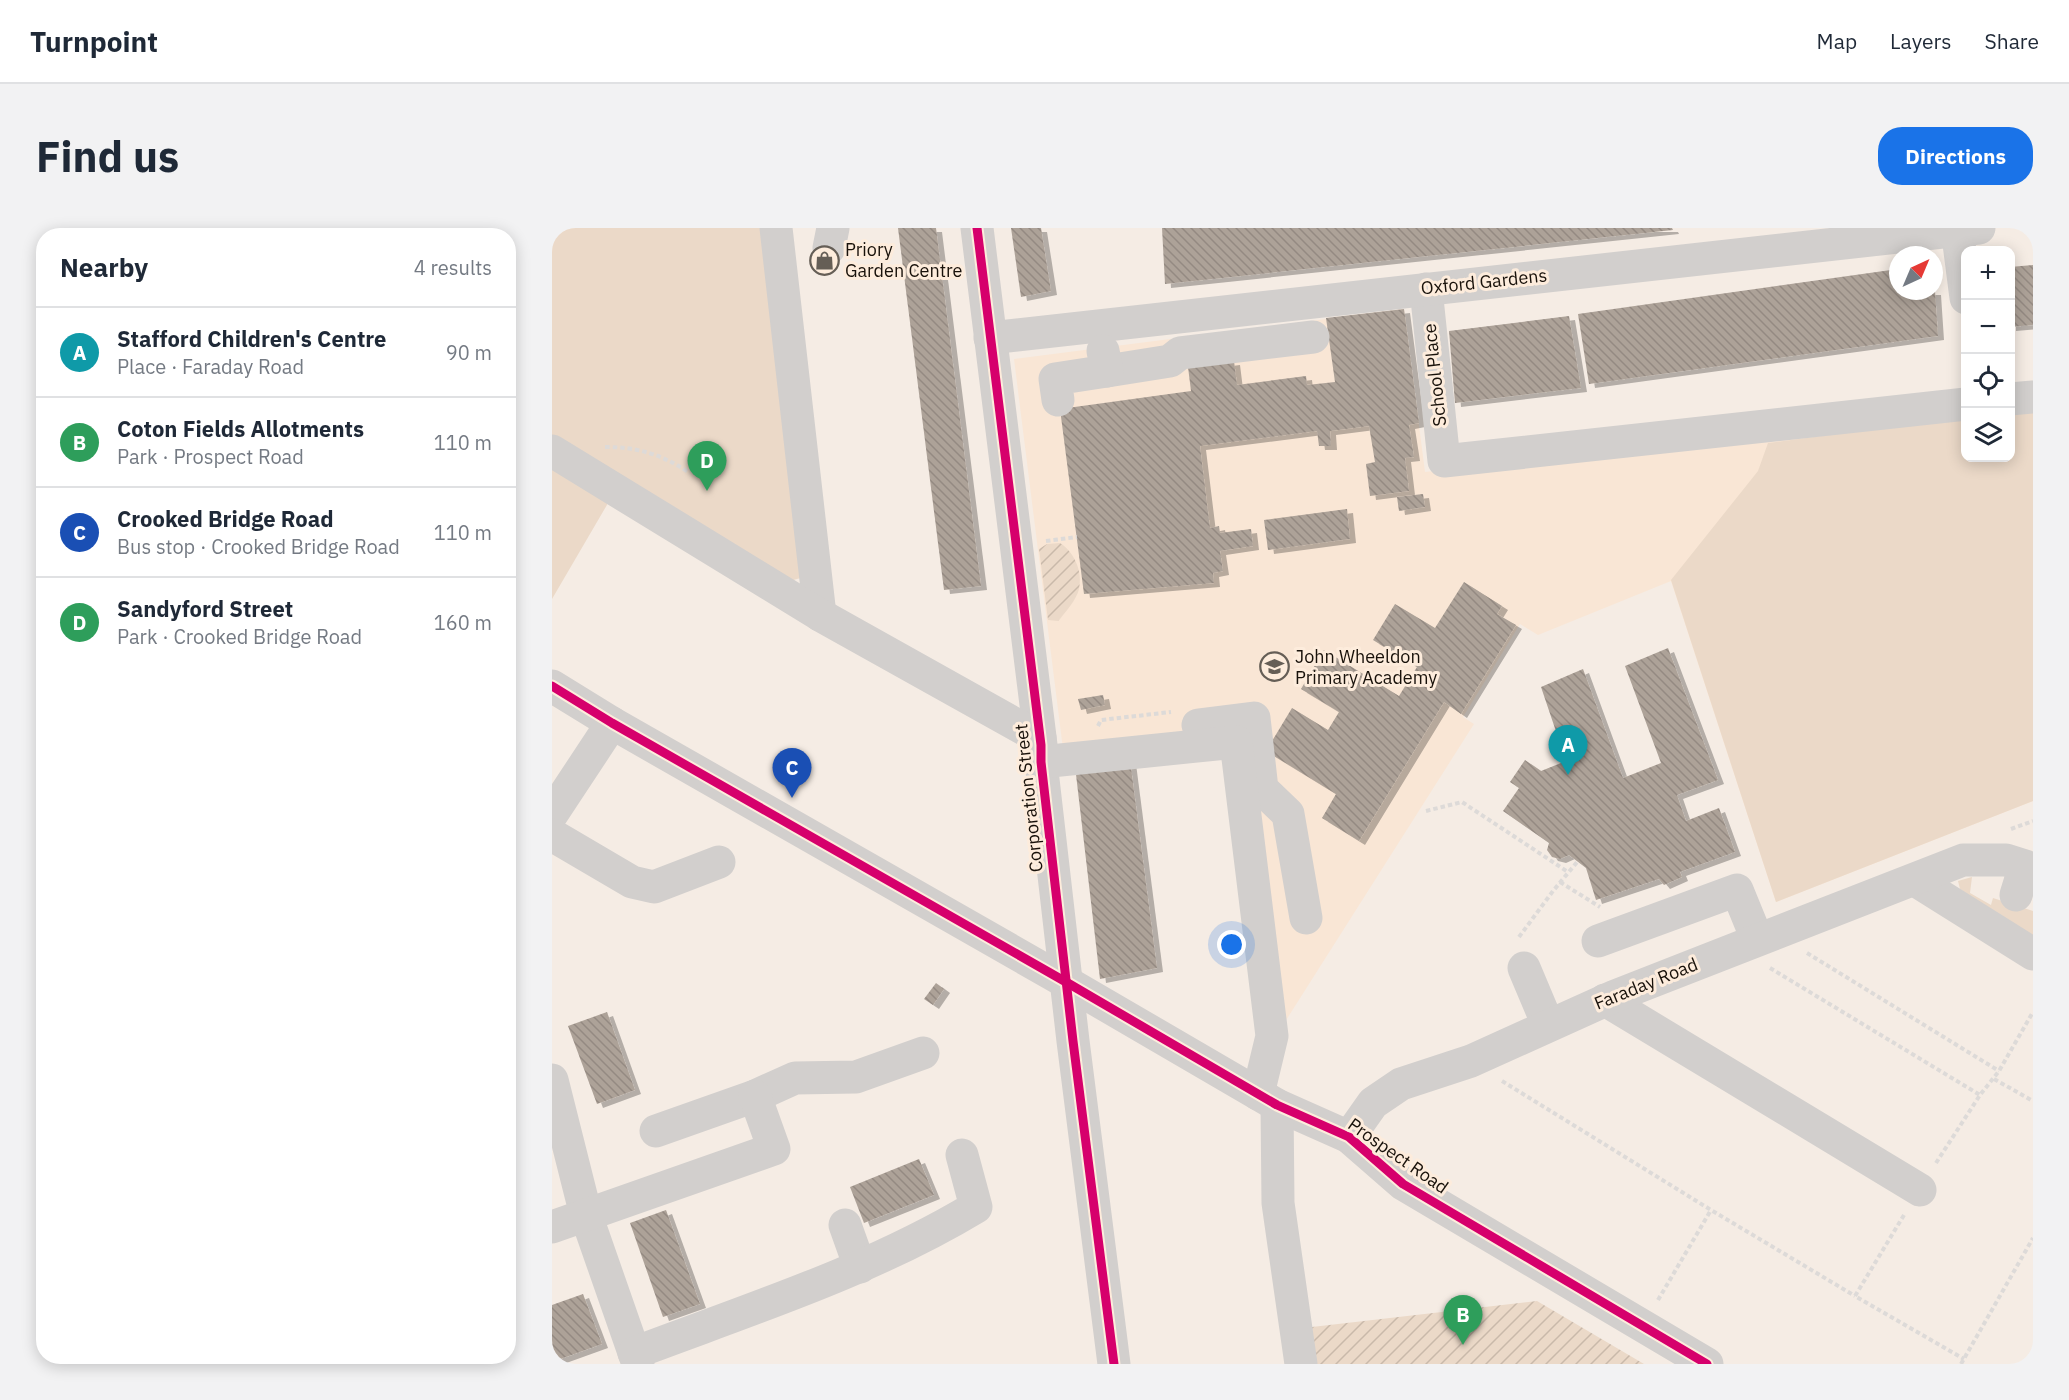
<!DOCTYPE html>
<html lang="en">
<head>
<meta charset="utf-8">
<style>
	:root { --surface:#fff; --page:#f2f2f3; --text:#1f2937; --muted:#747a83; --line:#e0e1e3; --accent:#1a73e8 }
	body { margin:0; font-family:"IBM Plex Sans",sans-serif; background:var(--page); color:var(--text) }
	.controls { position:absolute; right:18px; top:18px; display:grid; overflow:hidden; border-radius:12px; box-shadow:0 3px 15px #0003 }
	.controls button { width:54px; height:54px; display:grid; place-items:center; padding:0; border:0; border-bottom:2px solid var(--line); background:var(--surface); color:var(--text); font:30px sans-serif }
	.compass { position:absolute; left:1337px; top:18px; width:54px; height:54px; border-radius:50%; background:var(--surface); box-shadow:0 3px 15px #0003; rotate:44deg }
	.you { position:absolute; left:680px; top:717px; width:21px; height:21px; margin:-15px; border:4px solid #fff; border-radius:50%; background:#1a73e8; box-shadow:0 0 0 9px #1a73e833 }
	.badge { display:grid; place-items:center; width:39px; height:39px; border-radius:50%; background:var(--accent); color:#fff; font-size:20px; font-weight:700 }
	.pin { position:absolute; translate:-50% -50px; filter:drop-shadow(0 2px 3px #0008) }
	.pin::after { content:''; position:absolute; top:32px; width:21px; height:18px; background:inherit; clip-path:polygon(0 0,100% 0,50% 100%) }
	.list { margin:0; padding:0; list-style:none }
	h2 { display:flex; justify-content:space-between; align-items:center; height:78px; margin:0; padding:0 24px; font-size:26px }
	h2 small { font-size:20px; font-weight:400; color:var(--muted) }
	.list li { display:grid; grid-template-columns:39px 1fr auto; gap:18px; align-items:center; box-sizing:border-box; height:90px; padding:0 24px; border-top:2px solid var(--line) }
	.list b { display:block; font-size:22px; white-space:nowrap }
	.list p { margin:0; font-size:20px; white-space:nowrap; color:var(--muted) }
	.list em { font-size:20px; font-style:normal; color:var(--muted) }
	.icon { flex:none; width:33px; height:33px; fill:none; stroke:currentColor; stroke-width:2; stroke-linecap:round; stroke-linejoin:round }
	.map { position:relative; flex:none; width:1481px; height:1136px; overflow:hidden; border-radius:24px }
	header { display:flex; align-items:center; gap:36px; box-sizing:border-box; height:84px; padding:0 30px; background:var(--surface); border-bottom:2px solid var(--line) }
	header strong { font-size:28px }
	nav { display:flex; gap:33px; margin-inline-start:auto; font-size:21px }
	.intro { display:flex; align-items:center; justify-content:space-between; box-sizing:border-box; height:144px; padding:0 36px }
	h1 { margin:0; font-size:42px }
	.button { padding:15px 27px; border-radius:24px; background:var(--accent); color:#fff; font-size:21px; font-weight:700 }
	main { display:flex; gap:36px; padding:0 36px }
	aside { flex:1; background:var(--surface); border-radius:24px; box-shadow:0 3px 15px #0003 }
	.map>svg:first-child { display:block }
	.built { fill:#f9e6d5 }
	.green { fill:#ebd9c8 }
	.garden { fill:url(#garden-furrows) }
	.building { fill:url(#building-back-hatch); filter:url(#shadow) }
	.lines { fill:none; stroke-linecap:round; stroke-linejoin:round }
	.path { stroke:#dddad8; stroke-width:4; stroke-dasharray:4.5 3; stroke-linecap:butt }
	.minor { stroke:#d2cfcd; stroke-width:33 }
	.cycleway-casing { stroke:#fdecdc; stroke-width:13 }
	.cycleway { stroke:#d6006c; stroke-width:9 }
	.labels { text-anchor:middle; stroke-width:6; stroke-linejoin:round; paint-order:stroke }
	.poi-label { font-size:18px; fill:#18110a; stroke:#fdecdc; text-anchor:start }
	.street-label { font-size:18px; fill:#18110a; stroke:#fdecdc }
</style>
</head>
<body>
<header>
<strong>Turnpoint</strong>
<nav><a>Map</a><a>Layers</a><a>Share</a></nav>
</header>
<div class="intro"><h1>Find us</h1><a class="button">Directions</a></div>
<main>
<aside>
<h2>Nearby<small>4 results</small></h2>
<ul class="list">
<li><span class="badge" style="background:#0f9aa8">A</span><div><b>Stafford Children's Centre</b><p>Place · Faraday Road</p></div><em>90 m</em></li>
<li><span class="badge" style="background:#2e9e5b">B</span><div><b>Coton Fields Allotments</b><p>Park · Prospect Road</p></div><em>110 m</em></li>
<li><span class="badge" style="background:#1a4fb4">C</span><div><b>Crooked Bridge Road</b><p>Bus stop · Crooked Bridge Road</p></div><em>110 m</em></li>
<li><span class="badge" style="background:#2e9e5b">D</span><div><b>Sandyford Street</b><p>Park · Crooked Bridge Road</p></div><em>160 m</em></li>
</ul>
</aside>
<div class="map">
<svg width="1481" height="1136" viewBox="0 0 1481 1136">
	<defs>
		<pattern id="garden-furrows" width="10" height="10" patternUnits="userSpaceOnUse" patternTransform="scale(1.5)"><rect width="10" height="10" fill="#ebd9c8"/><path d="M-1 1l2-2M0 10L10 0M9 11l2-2" fill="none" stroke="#c9b9aa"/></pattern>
		<pattern id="building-back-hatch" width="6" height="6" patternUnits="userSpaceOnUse" patternTransform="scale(1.5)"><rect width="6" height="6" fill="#ada298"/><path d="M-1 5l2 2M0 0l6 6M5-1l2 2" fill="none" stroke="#948a82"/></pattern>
		<filter id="shadow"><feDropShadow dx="6" dy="4" stdDeviation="0" flood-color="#0004"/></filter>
	</defs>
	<rect width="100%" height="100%" fill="#f5ece4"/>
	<polygon class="built" points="852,81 873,244 1413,184 1414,230 1458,230 1481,573 1224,674 1119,353 986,407 968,396 911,489 922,496 731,797 690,507 512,529 462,131"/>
	<g class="green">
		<polygon points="5,0 217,0 260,347 230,355 59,270 0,371 0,6"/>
		<polygon points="1481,180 1481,573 1224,674 1119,352 1206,243 1216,215 1413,189 1414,230 1458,230 1459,183"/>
		<polygon points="1420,649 1418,665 1439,677 1441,670 1481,683 1481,712 1408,661 1406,653"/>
	</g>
	<g class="garden">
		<path d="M508 315C522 324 531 343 527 361 525 371 513 385 506 393L496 392 487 321 495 316Z"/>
		<polygon points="985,1073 1092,1136 764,1136 760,1099"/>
	</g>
	<g class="building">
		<polygon points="346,0 384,0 429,358 392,362"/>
		<polygon points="459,0 489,0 499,63 469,69"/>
		<polygon points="610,0 1120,0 1121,2 613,56"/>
		<polygon points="1481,37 1481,97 1458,99 1458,39"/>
		<polygon points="1346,41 1346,63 1383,63 1386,108 1037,156 1026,86"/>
		<polygon points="852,81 867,195 857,197 862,229 853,230 857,263 818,268 814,236 823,234 817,198 778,203 779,218 767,218 765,203 648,218 658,300 667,298 668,305 699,301 701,318 668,323 671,343 661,345 662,355 532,366 508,181 639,163 636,139 682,133 685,157 754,148 755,157 783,154 774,90"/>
		<polygon points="1017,88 1029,160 903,175 897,103"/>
		<polygon points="871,266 873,279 847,283 845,269"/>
		<polygon points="795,281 798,311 716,322 712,292"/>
		<polygon points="912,354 950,378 945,386 964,397 909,486 892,474 807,613 770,590 784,566 714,523 740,480 776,502 787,484 749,461 772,422 847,468 865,439 821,412 843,376 883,400"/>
		<polygon points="1116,420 1166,552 1125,567 1134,593 1167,580 1183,624 1128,644 1130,649 1112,657 1107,651 1044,672 1034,640 1017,627 1008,631 1000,629 995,622 997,615 951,583 967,560 958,554 973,532 989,543 1014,533 989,459 1031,441 1071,550 1109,535 1073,438"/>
		<polygon points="551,467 553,477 529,482 526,471"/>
		<polygon points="578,532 605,740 548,751 523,538"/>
		<polygon points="384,755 392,761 381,777 372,771"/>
		<polygon points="55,784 83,862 45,876 16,798"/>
		<polygon points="367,931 382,967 312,995 298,959"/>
		<polygon points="114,982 148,1076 111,1089 78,995"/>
		<polygon points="31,1066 50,1116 0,1134 0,1077"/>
	</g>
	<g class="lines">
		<g class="path">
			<path d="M53 219C85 219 109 226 136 244"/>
			<polyline points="494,313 525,309"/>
			<polyline points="546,498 549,492 619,484"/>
			<polyline points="874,583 910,574 1016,644"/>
			<polyline points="1459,601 1481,593"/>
			<polyline points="1008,654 1048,679"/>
			<polyline points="967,709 1001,663 1026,633"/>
			<polyline points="1255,725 1447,843"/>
			<polyline points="1218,740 1428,867"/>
			<polyline points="1442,851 1481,873"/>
			<polyline points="950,853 1159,982 1303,1068"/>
			<polyline points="1384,935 1428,867 1447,843 1481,784"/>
			<polyline points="1352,987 1303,1068 1412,1131"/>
			<polyline points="1106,1072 1159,982"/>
			<polyline points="1409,1136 1481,1010"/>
		</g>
		<g class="minor">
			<polyline points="224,0 268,387"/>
			<polyline points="425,0 489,517 489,534 521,813 562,1136"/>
			<polyline points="1405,0 1414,70"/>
			<polyline points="277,20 281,0"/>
			<polyline points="874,61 892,233 1414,176"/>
			<polyline points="438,110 1427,0"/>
			<polyline points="555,143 618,133 628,125 761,109"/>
			<polyline points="1458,171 1481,169"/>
			<polyline points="506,172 503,151 555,143 551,123"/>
			<polyline points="0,223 268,387 488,510"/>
			<polyline points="0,458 60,495 514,754 725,877 797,909 851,956 1155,1136"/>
			<polyline points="646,497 702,490 710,561 736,586 754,690"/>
			<polyline points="489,534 684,514 720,808 706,866"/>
			<polyline points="0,586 60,495"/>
			<polyline points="0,607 80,654 102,659 167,634"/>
			<polyline points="1363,652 1481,726"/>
			<polyline points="1046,713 1185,662 1205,711"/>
			<polyline points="972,740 996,797"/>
			<polyline points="1053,772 1368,962"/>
			<polyline points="0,852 34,987 86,1136"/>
			<polyline points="725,877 726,975 749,1136"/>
			<polyline points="104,903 203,868 243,850 304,849 371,825"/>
			<polyline points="797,909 821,875 849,856 919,833 1063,768 1411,632 1454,632 1473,638 1464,667"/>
			<polyline points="293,997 308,1039"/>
			<polyline points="0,999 222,921 203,868"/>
			<path d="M82 1125C198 1081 318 1043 424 979L410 927"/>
		</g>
		<defs>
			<g id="cycleway">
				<polyline points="425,0 489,517 489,534 521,813 562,1136"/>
				<polyline points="0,458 60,495 514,754 725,877 797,909 851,956 1155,1136"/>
			</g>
		</defs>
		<use href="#cycleway" class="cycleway-casing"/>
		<use href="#cycleway" class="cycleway"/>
	</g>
	<defs>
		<symbol id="shop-ring" viewBox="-11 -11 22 22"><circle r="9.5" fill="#fdecdc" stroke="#655e56" stroke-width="1.5"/><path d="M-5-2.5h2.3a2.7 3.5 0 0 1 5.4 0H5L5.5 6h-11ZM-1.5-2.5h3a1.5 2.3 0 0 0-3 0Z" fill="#655e56"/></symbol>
		<symbol id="school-ring" viewBox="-11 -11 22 22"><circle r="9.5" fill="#fdecdc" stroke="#655e56" stroke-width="1.5"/><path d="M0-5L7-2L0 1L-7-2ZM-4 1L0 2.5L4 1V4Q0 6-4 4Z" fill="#655e56"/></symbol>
	</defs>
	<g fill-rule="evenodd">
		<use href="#shop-ring" x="256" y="16" width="33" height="33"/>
		<use href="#school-ring" x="706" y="422" width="33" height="33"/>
	</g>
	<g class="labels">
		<g class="poi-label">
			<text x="293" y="28">Priory<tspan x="293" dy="21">Garden Centre</tspan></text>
			<text x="743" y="435">John Wheeldon<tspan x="743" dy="21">Primary Academy</tspan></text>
		</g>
		<g class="street-label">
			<text transform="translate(932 54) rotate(-6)" y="6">Oxford Gardens</text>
			<text transform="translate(883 147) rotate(-96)" y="6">School Place</text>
			<text transform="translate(477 570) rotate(-96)" y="6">Corporation Street</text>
			<text transform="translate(1094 756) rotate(-22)" y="6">Faraday Road</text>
			<text transform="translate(846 928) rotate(35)" y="6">Prospect Road</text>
		</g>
	</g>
</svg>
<div class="controls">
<button>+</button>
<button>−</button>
<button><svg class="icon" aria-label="locate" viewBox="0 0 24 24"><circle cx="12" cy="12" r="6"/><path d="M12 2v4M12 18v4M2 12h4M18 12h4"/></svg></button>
<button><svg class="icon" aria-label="layers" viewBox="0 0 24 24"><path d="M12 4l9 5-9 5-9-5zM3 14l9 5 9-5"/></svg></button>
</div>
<svg class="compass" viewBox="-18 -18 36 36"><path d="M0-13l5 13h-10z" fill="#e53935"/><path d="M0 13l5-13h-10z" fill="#747a83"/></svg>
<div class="you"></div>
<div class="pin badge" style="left:1016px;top:547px;background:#0f9aa8">A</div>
<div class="pin badge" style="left:911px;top:1117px;background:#2e9e5b">B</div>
<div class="pin badge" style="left:240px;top:570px;background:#1a4fb4">C</div>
<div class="pin badge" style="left:155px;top:263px;background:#2e9e5b">D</div>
</div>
</main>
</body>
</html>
